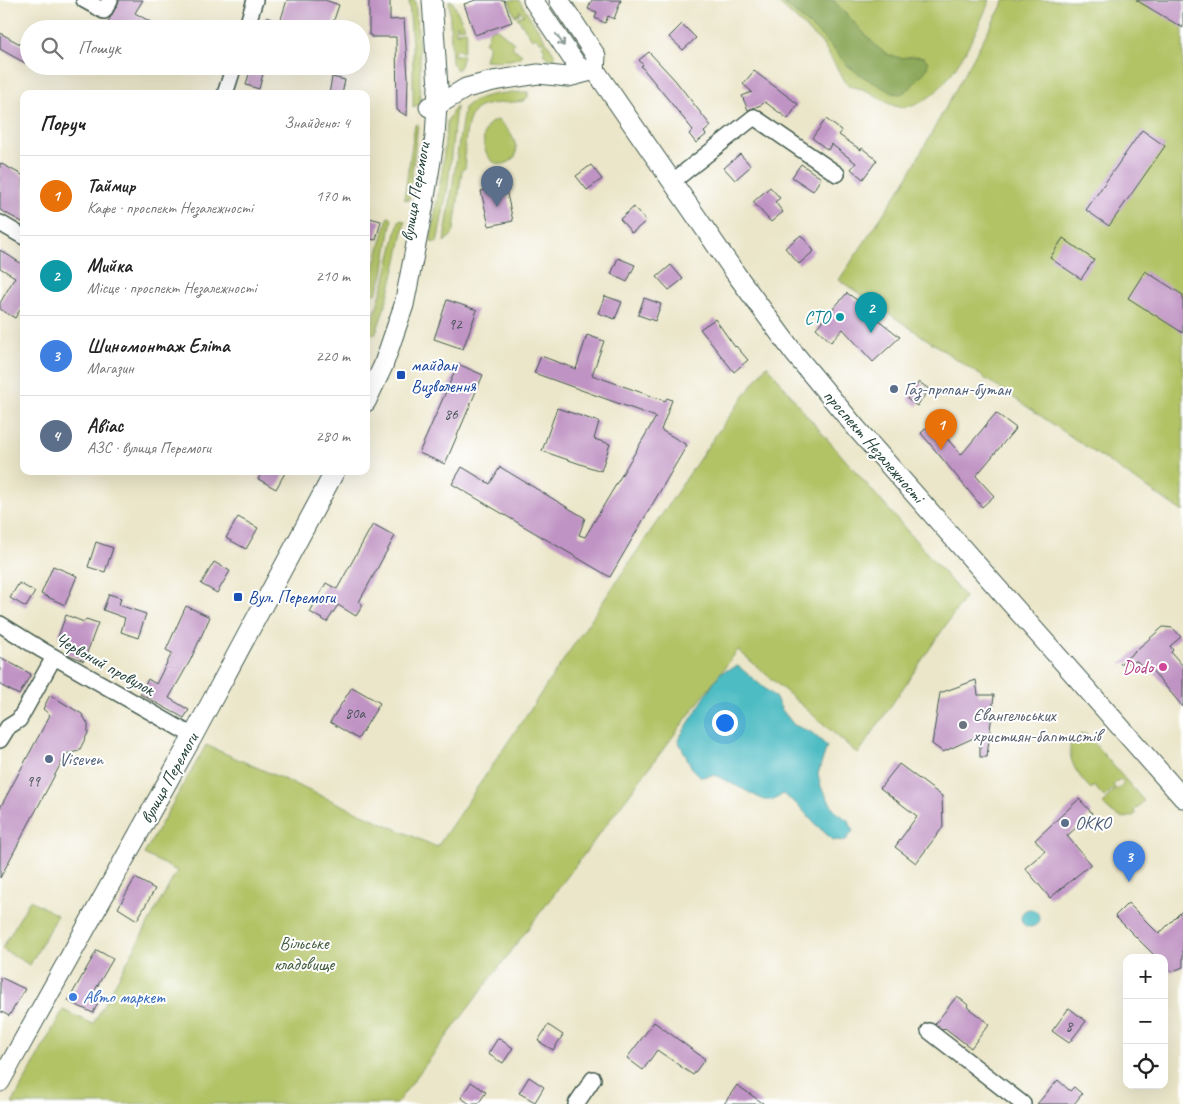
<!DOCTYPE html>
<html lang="uk">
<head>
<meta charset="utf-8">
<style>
	:root { --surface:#fff; --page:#f6f6f6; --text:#222; --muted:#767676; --line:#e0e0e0; --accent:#ea580c }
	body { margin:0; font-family:Caveat,sans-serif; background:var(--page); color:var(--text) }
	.controls { position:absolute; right:15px; bottom:15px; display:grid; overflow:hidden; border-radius:10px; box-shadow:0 5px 20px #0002 }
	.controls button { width:45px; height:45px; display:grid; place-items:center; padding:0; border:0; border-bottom:1px solid var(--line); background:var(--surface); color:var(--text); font:25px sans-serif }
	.you { position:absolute; left:724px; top:722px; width:18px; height:18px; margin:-12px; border:4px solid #fff; border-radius:50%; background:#1a73e8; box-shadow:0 0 0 8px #1a73e833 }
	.badge { display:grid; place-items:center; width:32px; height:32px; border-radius:50%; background:var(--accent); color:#fff; font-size:16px; font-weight:700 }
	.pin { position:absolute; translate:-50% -41px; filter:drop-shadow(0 1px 2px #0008) }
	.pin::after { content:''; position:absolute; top:26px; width:18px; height:15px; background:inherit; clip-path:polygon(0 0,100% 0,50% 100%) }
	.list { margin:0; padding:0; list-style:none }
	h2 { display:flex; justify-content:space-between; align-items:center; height:65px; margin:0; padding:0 20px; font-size:21px }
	h2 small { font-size:16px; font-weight:400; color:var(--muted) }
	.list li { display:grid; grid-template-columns:32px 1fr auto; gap:15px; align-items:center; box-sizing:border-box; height:80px; padding:0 20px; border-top:1px solid var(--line) }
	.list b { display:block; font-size:19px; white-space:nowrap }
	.list p { margin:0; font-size:16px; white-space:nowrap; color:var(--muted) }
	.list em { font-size:16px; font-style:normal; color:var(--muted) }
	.icon { flex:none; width:28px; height:28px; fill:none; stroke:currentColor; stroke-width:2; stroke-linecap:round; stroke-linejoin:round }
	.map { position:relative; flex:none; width:1183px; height:1104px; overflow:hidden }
	.search { position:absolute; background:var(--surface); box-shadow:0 5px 20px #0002; left:20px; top:20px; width:350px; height:55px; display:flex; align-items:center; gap:12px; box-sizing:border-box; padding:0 18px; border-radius:28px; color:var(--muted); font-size:19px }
	.panel { position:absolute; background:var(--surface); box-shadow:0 5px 20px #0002; left:20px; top:90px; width:350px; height:385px; border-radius:10px }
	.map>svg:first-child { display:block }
	.green { fill:#b2c366; stroke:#68804d }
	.forest { fill:#8da95b; stroke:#567348 }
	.water { fill:#4ebcc3; stroke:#367c7c }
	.building { fill:#bf93c3 }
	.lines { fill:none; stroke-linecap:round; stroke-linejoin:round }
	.minor-casing { stroke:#3e564a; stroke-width:18 }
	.major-casing { stroke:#3e564a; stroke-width:21 }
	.minor { stroke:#fff; stroke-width:15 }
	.major { stroke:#fff; stroke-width:19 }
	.oneway { stroke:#8f9e9a }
	.culture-dot { fill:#0f9aa8; stroke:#fff; stroke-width:2 }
	.transit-dot { fill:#1a4fb4; stroke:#fff; stroke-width:2 }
	.service-dot { fill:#5c6f8a; stroke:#fff; stroke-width:2 }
	.hotel-dot { fill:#d1479c; stroke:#fff; stroke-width:2 }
	.worship-dot { fill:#6b7280; stroke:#fff; stroke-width:2 }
	.shop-dot { fill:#3f7fe0; stroke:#fff; stroke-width:2 }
	.labels { text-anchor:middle; stroke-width:4; stroke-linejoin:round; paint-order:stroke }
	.number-label { font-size:15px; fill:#475258 }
	.street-label { font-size:18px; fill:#1f3d34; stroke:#fff }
	.culture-label { font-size:18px; fill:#0d838f; stroke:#fff; text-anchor:end }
	.transit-label { font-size:18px; fill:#164399; stroke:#fff; text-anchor:start }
	.service-label { font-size:18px; fill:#4e5e75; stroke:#fff; text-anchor:start }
	.hotel-label { font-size:18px; fill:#b23c85; stroke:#fff; text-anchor:end }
	.worship-label { font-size:18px; fill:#5b616d; stroke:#fff; text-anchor:start }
	.park-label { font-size:18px; fill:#445e40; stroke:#fff }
	.shop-label { font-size:18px; fill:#366cbe; stroke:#fff; text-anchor:start }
</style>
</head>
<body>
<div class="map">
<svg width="1183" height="1104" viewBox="0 0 1183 1104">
	<rect width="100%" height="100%" fill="#fff"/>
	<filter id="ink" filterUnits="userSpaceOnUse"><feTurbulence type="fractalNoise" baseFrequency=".02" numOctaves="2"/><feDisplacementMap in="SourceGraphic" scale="10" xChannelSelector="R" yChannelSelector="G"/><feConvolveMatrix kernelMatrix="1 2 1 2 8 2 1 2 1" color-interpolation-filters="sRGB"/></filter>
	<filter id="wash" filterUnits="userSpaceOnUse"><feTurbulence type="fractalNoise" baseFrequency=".0096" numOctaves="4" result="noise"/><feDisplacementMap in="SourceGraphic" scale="20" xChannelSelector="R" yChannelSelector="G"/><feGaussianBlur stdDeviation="1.12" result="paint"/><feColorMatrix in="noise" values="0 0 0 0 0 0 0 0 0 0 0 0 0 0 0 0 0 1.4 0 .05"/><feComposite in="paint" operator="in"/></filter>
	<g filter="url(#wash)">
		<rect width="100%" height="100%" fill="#ebe6c9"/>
		<g class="green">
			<polygon points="409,0 415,0 420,58 420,104 413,107 413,58"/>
			<polygon points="449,0 452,1 465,27 458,28 458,25 456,25 456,33 458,33 458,31 466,30 467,34 463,52 461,52 461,50 455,50 454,55 463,55 460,66 457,70 452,63"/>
			<path d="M509 0H519L555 55V59C549 59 545 58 543 52L545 50 542 45 544 43 542 41 540 42 535 37 532 39 517 17 524 15 520 10 519 11 520 13 515 16Z"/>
			<path d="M775 0H990C976 32 944 109 901 107 887 106 879 96 867 91 861 88 854 87 848 86L821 42Z"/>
			<polygon points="1005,0 1183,0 1183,512 839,280 904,183"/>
			<path d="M496 28 514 43 512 47 522 55C515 62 495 61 485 60L489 45 485 43 490 30Z"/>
			<path d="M528 92V97L523 101C510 103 496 102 483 106 464 111 466 143 464 159L466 162 465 168 462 170 454 230 452 235 444 242 464 108C481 92 507 93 528 92Z"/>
			<polygon points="456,106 448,186 437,243 431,242 431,237 442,171 447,121"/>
			<path d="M497 120C509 127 528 155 507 163 483 172 474 125 497 120Z"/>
			<polygon points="418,124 409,200 404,199 415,125"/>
			<polygon points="388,217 392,218 383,275 376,294 366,293 366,288 371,278"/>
			<path d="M399 220 405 221C398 259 389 299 375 335L369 332 384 283Z"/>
			<polygon points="767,365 808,417 965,597 858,754 738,650 396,1104 12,1104 63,1010 93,1024 177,871 144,854 206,745 437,847 715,436"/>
			<path d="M1080 734H1086L1144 801 1134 811 1136 814C1123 823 1112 814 1103 804L1107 800 1106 799 1116 788 1118 790 1124 783 1120 779 1113 785 1115 787 1104 797 1094 786 1091 789C1077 775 1065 758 1072 737L1075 739Z"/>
			<polygon points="30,900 57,915 30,965 2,949"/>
		</g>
		<polygon class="forest" points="780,0 833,0 878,48 889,55 901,58 913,56 924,57 928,62 927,69 910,88 901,94 893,93 862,76 847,65 825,39"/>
		<g class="water">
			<polygon points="738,666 775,697 782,710 794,725 811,732 827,746 818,774 821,787 835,811 849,821 853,831 845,841 833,840 815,824 798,805 783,794 774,800 764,800 715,775 701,777 692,768 678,740 720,673"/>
			<circle cx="1030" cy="918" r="9"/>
		</g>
		<g id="blocks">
			<g class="building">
				<polygon points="120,0 143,0 135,13 163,29 104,29"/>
				<polygon points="287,0 325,0 339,5 331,29 263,29 266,17 280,22"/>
				<polygon points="369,0 390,0 390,20 404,19 408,77 407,116 397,110 396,37 371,37 371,35 369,35"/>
				<polygon points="476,0 504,0 512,22 475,35 464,4"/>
				<polygon points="592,0 621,0 614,19 608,16 605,23 595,18 597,12 588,9"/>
				<polygon points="1136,0 1183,0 1183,28"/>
				<polygon points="682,24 696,38 683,50 669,37"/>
				<polygon points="0,33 29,49 29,58 25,63 0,49"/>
				<polygon points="649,52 675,80 711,126 704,132 706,135 696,143 689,134 693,130 641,66 643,65 639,60"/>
				<polygon points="251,66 265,66 259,89 246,85"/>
				<polygon points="754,71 798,104 788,119 765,102 761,105 748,110 742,96 752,92 743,84"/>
				<polygon points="332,77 345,80 342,94 329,94"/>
				<polygon points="826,119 842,131 839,135 861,150 862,148 877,160 863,179 851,169 856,163 831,144 828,150 812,138"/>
				<polygon points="1142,130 1165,146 1109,226 1086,210"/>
				<polygon points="740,154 751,166 735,180 724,168"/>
				<polygon points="0,163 24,176 24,223 0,210"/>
				<polygon points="801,164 821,178 813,191 792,177"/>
				<polygon points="591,165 602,179 587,190 576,176"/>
				<polygon points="505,185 513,221 489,226 481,191"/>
				<polygon points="770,187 780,198 775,202 783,212 771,222 753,202"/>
				<polygon points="634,207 646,221 632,233 620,219"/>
				<polygon points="366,217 381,221 376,240 366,238"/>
				<polygon points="801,235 814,251 799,264 785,248"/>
				<polygon points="1063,238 1094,260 1081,279 1050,258"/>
				<polygon points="0,250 22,264 24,261 24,303 15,318 0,309 0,303 15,277 0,268"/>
				<polygon points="618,258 635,265 627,282 611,274"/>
				<polygon points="671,265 683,279 669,290 657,277"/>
				<polygon points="1145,271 1183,295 1183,333 1128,298"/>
				<polygon points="847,293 864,305 862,307 900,337 873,362 843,329 831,342 816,328"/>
				<polygon points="605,296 622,302 615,319 598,313"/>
				<polygon points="644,298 661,304 655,321 638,315"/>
				<polygon points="447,300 477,310 463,349 434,339"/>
				<polygon points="715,319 735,347 736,346 748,360 734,372 700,329"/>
				<polygon points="587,335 604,341 592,375 665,401 667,398 672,400 661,430 687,445 610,577 452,484 462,467 490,484 500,467 585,518 579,535 585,537 656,417 534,373 541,356 576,369"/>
				<polygon points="458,364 483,375 445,464 419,453"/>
				<polygon points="919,382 929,389 917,406 907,399"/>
				<polygon points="557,408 599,422 594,439 610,444 601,471 542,451"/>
				<polygon points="996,413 1016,428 976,476 994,496 982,507 921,433 933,422 961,455"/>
				<polygon points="263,471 286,471 276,489 258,479"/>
				<polygon points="238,517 258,528 246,549 226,538"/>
				<polygon points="373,524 395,536 359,602 363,605 356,616 338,605 327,622 310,612 326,583 337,589"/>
				<polygon points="96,542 113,548 105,572 88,567"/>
				<polygon points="214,562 230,571 217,593 201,584"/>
				<polygon points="53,566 77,576 65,605 41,594"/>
				<polygon points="19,583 35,592 26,607 10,598"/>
				<polygon points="109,594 121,598 119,605 146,614 138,638 121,632 125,618 103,610"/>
				<polygon points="186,606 210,617 190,661 169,698 189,710 184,718 140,694 148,679 156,684 172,653 166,650"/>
				<polygon points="66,615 84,622 86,619 98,623 84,661 67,654 69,648 65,646 67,640 58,637"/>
				<polygon points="1163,627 1173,628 1181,637 1170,646 1173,650 1171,652 1183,666 1183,707 1150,668 1146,671 1137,661 1120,664"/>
				<polygon points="0,657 31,674 19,695 0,685"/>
				<polygon points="976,680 978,695 994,695 987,757 980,757 980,735 943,752 932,744 940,693"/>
				<polygon points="352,687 380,703 358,739 330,722"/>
				<polygon points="50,695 82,714 88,724 88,733 79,751 66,754 0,878 0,808 50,715 43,709"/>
				<polygon points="899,764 942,796 943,827 916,863 895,847 917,816 880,788"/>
				<polygon points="1079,799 1092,813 1067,836 1091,864 1050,898 1025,868 1045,851 1035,840"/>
				<polygon points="135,878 155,889 137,920 118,908"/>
				<polygon points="1128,903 1159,934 1183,910 1183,967 1171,972 1164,965 1164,958 1157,958 1115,916"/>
				<polygon points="97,950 113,959 91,997 99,1001 93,1013 68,1001"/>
				<polygon points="0,977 25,989 9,1016 0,1011"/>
				<polygon points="957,996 968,1005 967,1007 989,1024 971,1048 945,1028 943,1030 935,1024"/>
				<polygon points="1069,1008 1086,1021 1069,1043 1052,1031"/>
				<polygon points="654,1022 705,1059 693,1075 657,1050 643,1070 627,1058"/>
				<polygon points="548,1025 563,1035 553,1050 538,1041"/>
				<polygon points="498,1038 513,1048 503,1063 488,1054"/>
				<polygon points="529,1077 544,1087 535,1102 519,1093"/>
				<polygon points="1058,1080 1070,1091 1074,1087 1082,1094 1074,1104 1037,1104"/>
				<polygon points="471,1082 486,1092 478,1104 470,1104 461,1098"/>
				<polygon points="737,1085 764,1104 724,1104"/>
			</g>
		</g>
	</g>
	<g filter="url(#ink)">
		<use href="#blocks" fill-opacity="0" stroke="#3e564a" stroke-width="1"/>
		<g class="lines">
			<defs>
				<g id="minor">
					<polyline points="84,0 104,11 110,0"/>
					<polyline points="246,29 255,0"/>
					<polyline points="225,94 234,66"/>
					<polyline points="672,182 754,117 837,174"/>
					<polyline points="0,223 24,237"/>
					<polyline points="0,624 42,650 193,736"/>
					<polyline points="0,740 8,727 19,720 54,657"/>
					<polyline points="929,1031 1023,1104"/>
					<polyline points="576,1104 593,1079"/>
				</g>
				<g id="major">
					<polyline points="533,0 578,67 595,70"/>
					<polyline points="559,0 596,56 595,70"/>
					<polyline points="595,70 736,274 794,353 857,429 1183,798"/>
					<polyline points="429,107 436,106 466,88 493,81 538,74 568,77 595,70"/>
					<polyline points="366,402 383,366 404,305 423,209 435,137 438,87 432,0"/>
					<polyline points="0,1082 193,736 335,471"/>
				</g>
			</defs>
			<use href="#minor" class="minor-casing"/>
			<use href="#major" class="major-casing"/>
			<use href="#minor" class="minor"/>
			<use href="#major" class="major"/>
		</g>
		<defs><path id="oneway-shaft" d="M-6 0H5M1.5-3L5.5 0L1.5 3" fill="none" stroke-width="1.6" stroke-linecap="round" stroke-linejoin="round" transform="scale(1.25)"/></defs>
		<use class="oneway" href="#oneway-shaft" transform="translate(560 40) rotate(56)"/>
	</g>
	<circle class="culture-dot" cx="840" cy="317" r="5"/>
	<g class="transit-dot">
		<rect x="396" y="370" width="10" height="10" rx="2.5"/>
		<rect x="233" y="592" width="10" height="10" rx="2.5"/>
	</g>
	<g class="service-dot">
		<circle cx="894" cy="389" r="5"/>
		<circle cx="49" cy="759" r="5"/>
		<circle cx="1065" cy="823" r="5"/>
	</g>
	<circle class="hotel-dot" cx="1163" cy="667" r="5"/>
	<circle class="worship-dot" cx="963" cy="725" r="5"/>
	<circle class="shop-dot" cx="73" cy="997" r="5"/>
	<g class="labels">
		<g class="number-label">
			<text x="455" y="329">92</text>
			<text x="451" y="419">86</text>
			<text x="355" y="718">80а</text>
			<text x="33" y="786">99</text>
			<text x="1069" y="1031">8</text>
		</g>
		<g class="street-label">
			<text transform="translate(415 192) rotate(-80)" y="6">вулиця Перемоги</text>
			<text transform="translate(874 446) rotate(49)" y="6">проспект Незалежності</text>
			<text transform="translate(105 664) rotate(29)" y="6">Червоний провулок</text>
			<text transform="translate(169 778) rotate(-61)" y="6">вулиця Перемоги</text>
		</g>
		<g class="culture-label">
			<text x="830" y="323">СТО</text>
		</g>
		<g class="transit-label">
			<text x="411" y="371">майдан<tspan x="411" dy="21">Визволення</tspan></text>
			<text x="248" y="603">Вул. Перемоги</text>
		</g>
		<g class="service-label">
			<text x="904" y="395">Газ-пропан-бутан</text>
			<text x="59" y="765">Viseven</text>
			<text x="1075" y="829">ОККО</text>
		</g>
		<g class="hotel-label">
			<text x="1153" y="673">Dodo</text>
		</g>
		<g class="worship-label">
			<text x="973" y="721">Євангельських<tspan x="973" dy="21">християн-баптистів</tspan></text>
		</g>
		<g class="park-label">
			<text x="304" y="949">Вільське<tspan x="304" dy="21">кладовище</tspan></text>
		</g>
		<g class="shop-label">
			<text x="83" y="1003">Авто маркет</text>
		</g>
	</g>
</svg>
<div class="controls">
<button>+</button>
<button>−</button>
<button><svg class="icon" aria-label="locate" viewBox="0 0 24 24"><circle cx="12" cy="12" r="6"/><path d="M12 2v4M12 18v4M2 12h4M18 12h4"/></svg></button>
</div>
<div class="you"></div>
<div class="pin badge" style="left:941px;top:450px;background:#e8710a">1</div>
<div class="pin badge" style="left:871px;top:333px;background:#0f9aa8">2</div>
<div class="pin badge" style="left:1129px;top:882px;background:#3f7fe0">3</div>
<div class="pin badge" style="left:497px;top:207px;background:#5c6f8a">4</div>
<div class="search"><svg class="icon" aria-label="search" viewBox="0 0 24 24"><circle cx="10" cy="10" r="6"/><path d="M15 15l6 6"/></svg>Пошук</div>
<section class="panel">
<h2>Поруч<small>Знайдено: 4</small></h2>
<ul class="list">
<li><span class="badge" style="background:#e8710a">1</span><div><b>Таймир</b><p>Кафе · проспект Незалежності</p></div><em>170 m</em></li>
<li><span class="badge" style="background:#0f9aa8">2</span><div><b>Мийка</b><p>Місце · проспект Незалежності</p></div><em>210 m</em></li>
<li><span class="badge" style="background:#3f7fe0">3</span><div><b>Шиномонтаж Еліта</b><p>Магазин</p></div><em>220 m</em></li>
<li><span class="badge" style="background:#5c6f8a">4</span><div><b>Авіас</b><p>АЗС · вулиця Перемоги</p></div><em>280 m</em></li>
</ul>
</section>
</div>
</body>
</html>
